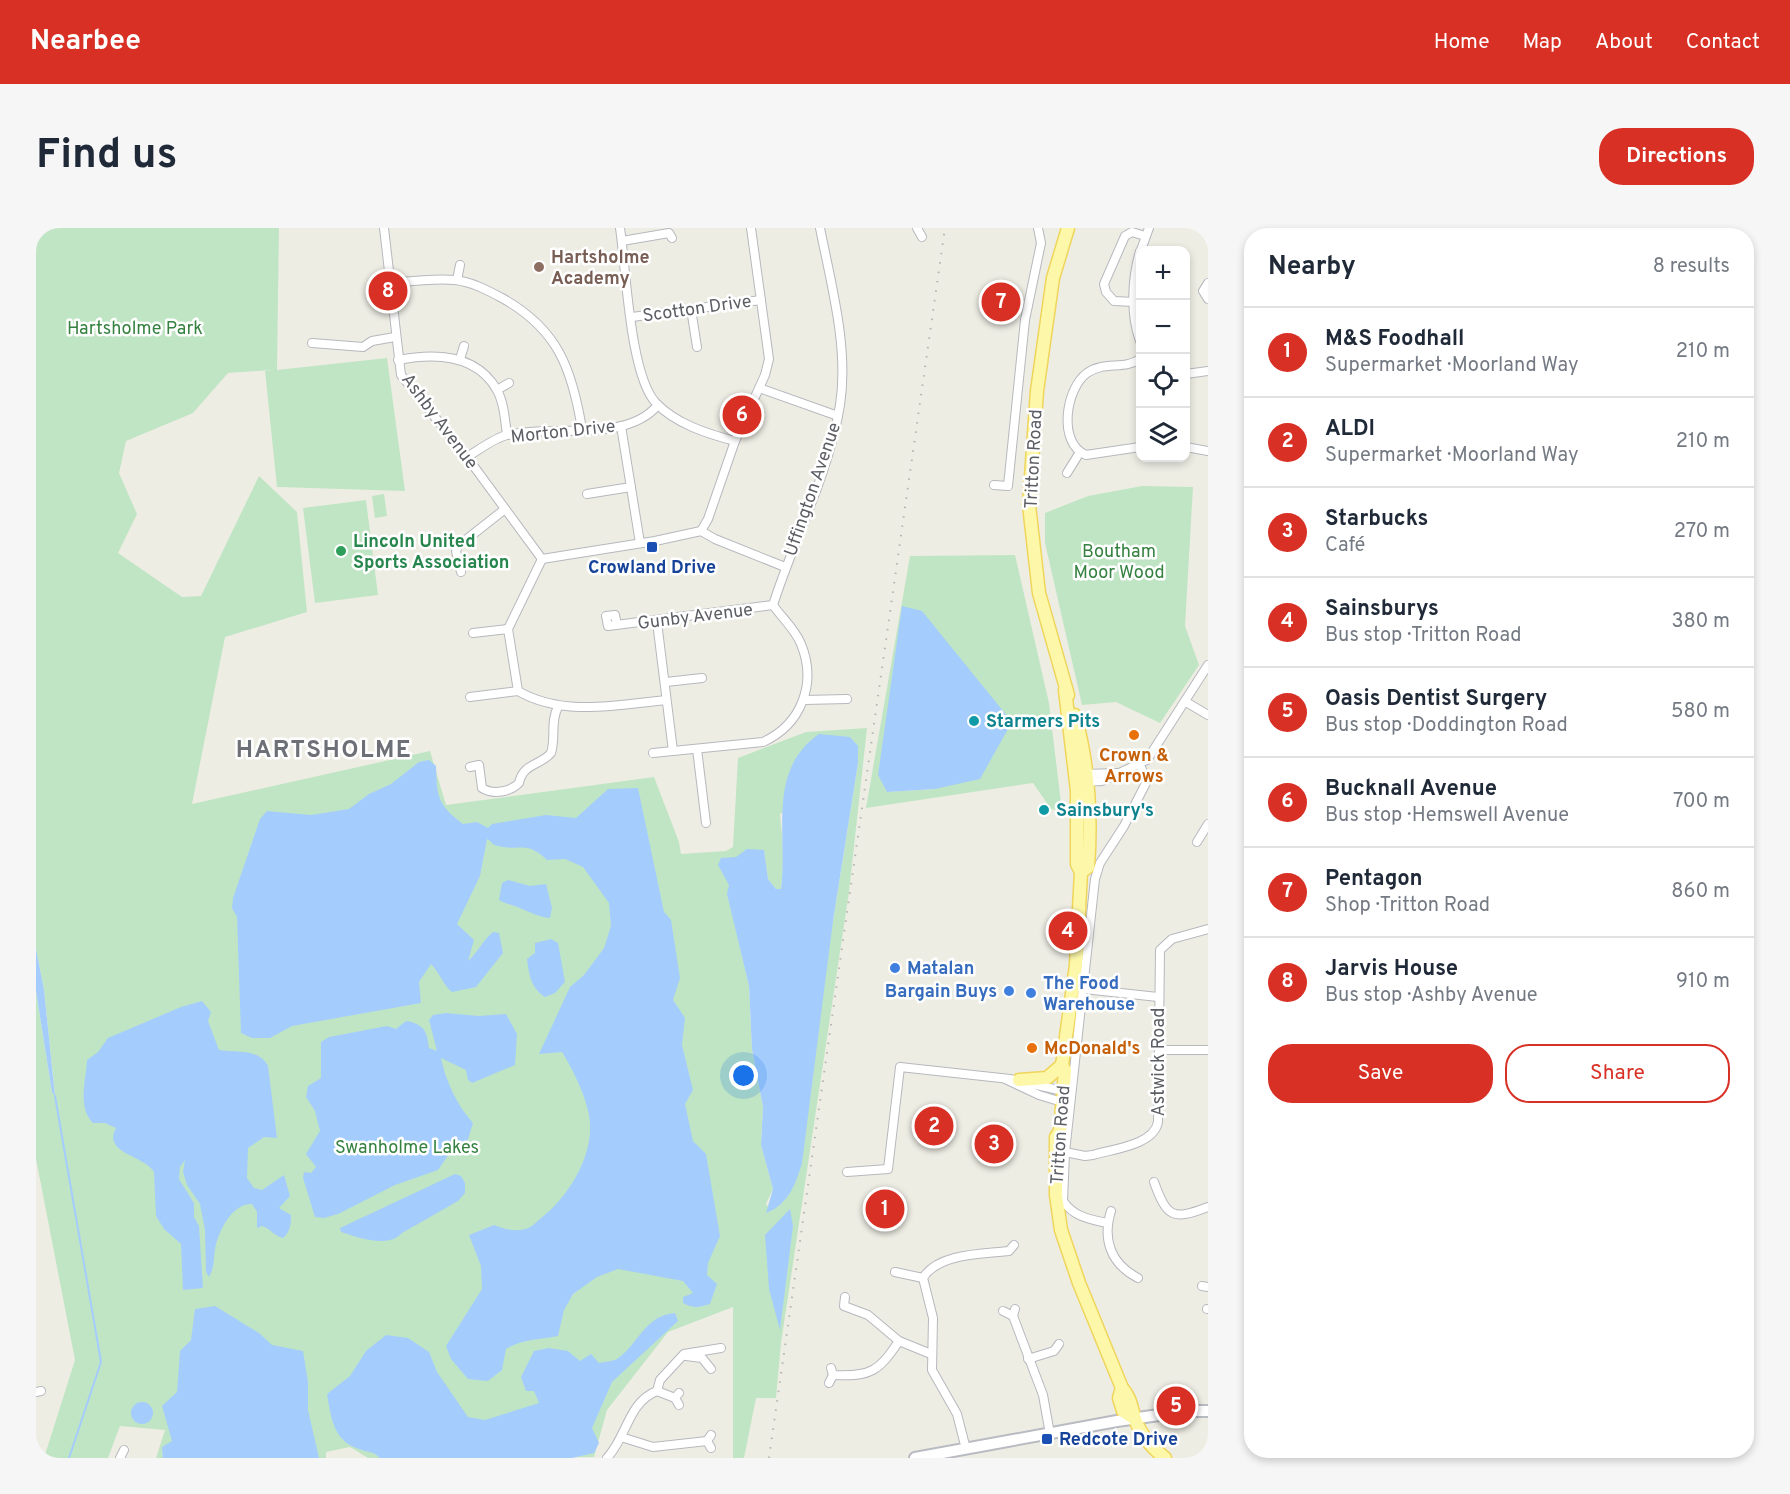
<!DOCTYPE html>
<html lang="en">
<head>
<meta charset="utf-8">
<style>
	:root { --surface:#fff; --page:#f6f6f7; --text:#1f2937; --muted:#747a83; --line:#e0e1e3; --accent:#d93025 }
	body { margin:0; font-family:Overpass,sans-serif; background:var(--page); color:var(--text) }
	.controls { position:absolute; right:18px; top:18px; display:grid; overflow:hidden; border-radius:12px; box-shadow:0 3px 9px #0003 }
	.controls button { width:54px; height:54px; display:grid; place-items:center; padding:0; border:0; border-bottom:2px solid var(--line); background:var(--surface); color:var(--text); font:30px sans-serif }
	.you { position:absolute; left:708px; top:848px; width:21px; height:21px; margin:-15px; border:4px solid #fff; border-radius:50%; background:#1a73e8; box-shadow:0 0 0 9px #1a73e833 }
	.badge { display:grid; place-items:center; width:39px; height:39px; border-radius:50%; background:var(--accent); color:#fff; font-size:20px; font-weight:700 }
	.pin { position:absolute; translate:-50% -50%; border:3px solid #fff; box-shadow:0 2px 6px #0006 }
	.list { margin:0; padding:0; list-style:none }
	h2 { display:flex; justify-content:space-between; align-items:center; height:78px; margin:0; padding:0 24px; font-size:26px }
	h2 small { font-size:20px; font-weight:400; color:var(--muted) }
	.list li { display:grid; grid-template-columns:39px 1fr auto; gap:18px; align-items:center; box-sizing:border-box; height:90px; padding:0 24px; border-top:2px solid var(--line) }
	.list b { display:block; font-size:22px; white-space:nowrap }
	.list p { margin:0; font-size:20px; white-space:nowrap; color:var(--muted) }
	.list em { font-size:20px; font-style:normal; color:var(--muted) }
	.actions { display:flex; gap:12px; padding:18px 24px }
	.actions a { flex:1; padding:14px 0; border:2px solid var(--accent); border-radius:24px; text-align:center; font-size:21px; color:var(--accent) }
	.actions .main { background:var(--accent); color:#fff }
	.icon { flex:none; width:33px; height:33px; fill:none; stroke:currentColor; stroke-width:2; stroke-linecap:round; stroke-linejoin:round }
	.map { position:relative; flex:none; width:1172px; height:1230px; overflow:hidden; border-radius:24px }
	header { display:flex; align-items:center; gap:36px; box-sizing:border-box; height:84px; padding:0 30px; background:var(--accent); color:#fff }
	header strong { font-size:28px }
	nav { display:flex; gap:33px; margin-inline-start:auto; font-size:21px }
	.intro { display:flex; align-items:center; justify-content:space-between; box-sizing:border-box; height:144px; padding:0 36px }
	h1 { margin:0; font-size:42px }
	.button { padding:15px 27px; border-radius:24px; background:var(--accent); color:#fff; font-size:21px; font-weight:700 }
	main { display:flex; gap:36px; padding:0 36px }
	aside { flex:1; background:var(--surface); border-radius:24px; box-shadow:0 3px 9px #0003 }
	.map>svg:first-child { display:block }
	.green { fill:#c0e5c4; fill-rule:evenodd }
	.water { fill:#a4cdfd }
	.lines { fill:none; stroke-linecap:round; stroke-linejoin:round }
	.stream { stroke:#a4cdfd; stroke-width:2 }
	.minor-casing { stroke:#b6b8be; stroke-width:10 }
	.secondary-casing { stroke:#b9bbc2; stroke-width:14 }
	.primary-casing { stroke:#efd55c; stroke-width:15 }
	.minor { stroke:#fff; stroke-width:8 }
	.secondary { stroke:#fff; stroke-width:10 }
	.primary { stroke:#fdf8a9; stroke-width:12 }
	.rail { stroke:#b4b5b5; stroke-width:2; stroke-dasharray:1.5 8; stroke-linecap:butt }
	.education-dot { fill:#8d6e63; stroke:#fff; stroke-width:2 }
	.transit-dot { fill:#1a4fb4; stroke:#fff; stroke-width:2 }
	.leisure-dot { fill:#2e9e5b; stroke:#fff; stroke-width:2 }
	.culture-dot { fill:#0f9aa8; stroke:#fff; stroke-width:2 }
	.food-dot { fill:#e8710a; stroke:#fff; stroke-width:2 }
	.shop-dot { fill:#3f7fe0; stroke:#fff; stroke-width:2 }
	.labels { text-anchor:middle; stroke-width:5; stroke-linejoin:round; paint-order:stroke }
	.education-label { font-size:18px; font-weight:bold; fill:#785e54; stroke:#fff; text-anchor:start }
	.street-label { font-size:18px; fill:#5c5e64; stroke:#fff }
	.park-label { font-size:18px; fill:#358140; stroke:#fff }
	.leisure-label { font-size:18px; font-weight:bold; fill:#27864d; stroke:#fff; text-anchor:start }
	.transit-label { font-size:18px; font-weight:bold; fill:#164399; stroke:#fff }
	.culture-label { font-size:18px; font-weight:bold; fill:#0d838f; stroke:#fff; text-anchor:start }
	.food-label { font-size:18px; font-weight:bold; fill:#c56008; stroke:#fff }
	.shop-label { font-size:18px; font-weight:bold; fill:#366cbe; stroke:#fff; text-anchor:start }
	.district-label { font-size:24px; font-weight:bold; letter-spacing:1.5px; fill:#6d7076; stroke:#fff }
</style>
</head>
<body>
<header>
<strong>Nearbee</strong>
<nav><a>Home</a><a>Map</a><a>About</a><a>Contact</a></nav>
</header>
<div class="intro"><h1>Find us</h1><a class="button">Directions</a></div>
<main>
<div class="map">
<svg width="1172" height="1230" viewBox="0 0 1172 1230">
	<rect width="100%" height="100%" fill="#eeede4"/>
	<g class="green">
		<path d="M0 0H243L241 142 351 130 369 263 241 259 229 143 236 142 192 145 157 185 90 213 83 245 101 286 82 325 146 369 165 368 223 248 261 284 271 384 189 409 156 576 394 523 410 577 618 549 643 614 645 626 690 623 697 619 702 530 770 504 831 500 813 664 745 1115 740 1170H720L708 1230H697V1079L632 1104 571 1182 558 1229 332 1230 314 1219 290 1224V1230H120L129 1202 84 1198 72 1230H8L39 1132 0 931V763L16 864 19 867 8 762 0 721ZM822 535 797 693 736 983 730 976 737 961 725 917 727 879 716 821 713 758 692 666 693 657 728 623 732 651 740 661H745L748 630 744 586Z"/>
		<polygon points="1106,258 1157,259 1149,398 1163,437 1124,495 1080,474 1046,477 1009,315 1009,285 1052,268"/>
		<polygon points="348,266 351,288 339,290 336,268"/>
		<polygon points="330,272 342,367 279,375 267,280"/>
		<path d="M979 327 1013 475 1026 583 1015 581 997 555 830 580 874 328ZM976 494 899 561 851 564Z"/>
	</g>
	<g class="water">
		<polygon points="866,378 886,383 976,494 944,551 899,561 851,564 842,547"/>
		<path d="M783 506 814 509 822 518V535L797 693 766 935C760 956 752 977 730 985L737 961 725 917 727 879 716 821 713 758 691 666 693 657 682 637 685 630 700 629 711 621 728 622 732 651 740 661H745C752 607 730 543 783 506Z"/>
		<path d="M393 532 400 538C401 569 401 576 427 596L441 594 452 600 456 596 510 587 540 590 572 561 602 560 628 684 635 692 644 750 637 772 649 790 646 817 657 862 649 876 657 913 670 926 684 1008 672 1035 671 1047 681 1056 674 1076C664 1079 657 1081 647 1075V1069L657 1065 647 1053 582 1041 561 1049 537 1066 528 1082 522 1108C503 1112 486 1111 470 1121L466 1142 452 1153 432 1151 415 1131 410 1118 446 1061 445 1038 433 1007 458 997C468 1001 479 1004 489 1001 495 1000 500 994 504 991 533 969 560 925 553 887 549 866 537 842 526 824L503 826 534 759 548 747 568 720 575 698 573 675 547 639 529 631 511 632C491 613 485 623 462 618 455 617 456 613 451 611L444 648 421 696 438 712 432 733C442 724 447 712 457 704L463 705 467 725 440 759 416 764C407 757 404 745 395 736L383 754 385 775 256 798 234 810H216L205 805 201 689 196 680 197 670 224 591 231 583 275 587 313 581 333 566 355 556 383 534Z"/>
		<path d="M472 652 494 658 510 656 516 680 514 690C503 689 496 685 486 681 479 677 471 677 463 672L466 655Z"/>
		<path d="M515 711 522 715 529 754 519 765 509 769C495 760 493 747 491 731L499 725V715Z"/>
		<polygon points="0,721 8,762 19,868 16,864 0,763"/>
		<path d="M166 773 175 784 172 793 183 822C202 825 222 820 232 838L241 910 228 909 212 920 211 950 218 960 226 962 248 947 254 968 243 980 255 987C255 997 254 1004 247 1010 238 1008 235 1001 226 998L221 1000V984L216 976C196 975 182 1004 179 1021 177 1033 179 1038 173 1049L170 1044 169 1002 164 976 151 957 147 944 149 932 144 939 143 951 158 975V989L163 998 167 1060 147 1062 145 1016 128 1001 120 988 118 944C108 927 66 926 80 900L69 895H57C41 879 50 853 51 832L62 824 72 810 145 779Z"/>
		<path d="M410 785 443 788 470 786 481 806 479 837 436 855 432 852 430 842 405 830C410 854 421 877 437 895L429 921 413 926 402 942 359 957 302 986 288 990 279 989 267 950 268 944 275 945 280 939 270 926 284 903 279 883 270 869 272 858 285 850V814L293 809 351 798 360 801 370 793C388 796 391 803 393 820L401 823 393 792 397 787Z"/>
		<path d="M419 946 425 948 429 955V965L422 973 366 1005C352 1021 321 1009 305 1004L304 1000Z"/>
		<polygon points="754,981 757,998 744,1102 733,1061 729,1007"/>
		<polygon points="179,1078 223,1105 236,1117 267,1123 272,1154 272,1182 283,1230 127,1230 126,1219 136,1213 126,1178 141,1164 144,1123 155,1112 159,1081"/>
		<path d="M639 1085 642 1093 576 1154 556 1200 563 1215 558 1225 536 1230H344C336 1222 332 1225 323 1221 297 1213 295 1189 291 1166L314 1148 330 1123 350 1107 372 1110 393 1124 401 1144 432 1189 449 1192 503 1175 498 1163H490L485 1149 498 1123 513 1120 532 1123 544 1133 555 1126 563 1135C568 1134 577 1133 581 1131 602 1117 609 1087 639 1085Z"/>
		<circle cx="106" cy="1185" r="11"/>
	</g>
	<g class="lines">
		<polyline class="stream" points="19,868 65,1134 33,1230"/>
		<defs>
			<g id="minor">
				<polyline points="348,0 365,147 431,229 506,331"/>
				<path d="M584 0C590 41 594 148 620 175 640 196 672 206 699 213"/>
				<polyline points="881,0 886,9"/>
				<polyline points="586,13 633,5 636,10"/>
				<polyline points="1105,22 1113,0"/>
				<path d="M1104 23C1096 51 1094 85 1104 113"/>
				<polyline points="421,52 424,37"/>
				<path d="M355 55C376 53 398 50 419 52 436 54 451 62 466 70 522 101 536 141 546 201"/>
				<polyline points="1172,55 1167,63 1172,71"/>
				<polyline points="1098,74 1078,73 1070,64 1068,56 1089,8 1096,4 1109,8"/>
				<polyline points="655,81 661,119"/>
				<polyline points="596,89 725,72"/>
				<polyline points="276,115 327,119 336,113 359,109"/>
				<polyline points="424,131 428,118"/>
				<path d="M1104 131C1088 142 1068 133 1051 145 1030 160 1021 215 1050 227L1104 219"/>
				<path d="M362 132C398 125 440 125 461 162 468 175 469 192 471 207"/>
				<polyline points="1150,146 1172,143"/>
				<polyline points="723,160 802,188"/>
				<polyline points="461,162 473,155"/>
				<polyline points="585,198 604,315"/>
				<polyline points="1150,219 1172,223"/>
				<path d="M431 229C443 222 458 210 471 207 516 196 589 216 622 177"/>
				<polyline points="1031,245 1044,224"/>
				<polyline points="958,257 972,258 989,92 1005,15 1002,0"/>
				<polyline points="551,266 595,259"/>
				<polyline points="665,303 672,291 699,213 729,147 733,131 715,0"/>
				<path d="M506 331 472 401 482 463C527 489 581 477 630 472"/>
				<polyline points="506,331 619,313 665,303 679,311 749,339"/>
				<polyline points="425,344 420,323 422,318 469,281"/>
				<path d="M737 377C758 311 793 246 804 177 813 120 795 56 784 0"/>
				<polyline points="621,394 637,523"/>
				<polyline points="581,397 579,387 570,388 572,398 737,377"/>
				<polyline points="437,405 472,401"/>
				<polyline points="630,454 666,450"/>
				<polyline points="434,469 482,463"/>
				<polyline points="769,472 811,471"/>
				<polyline points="1150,474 1172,487"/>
				<polyline points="661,521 670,595"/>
				<path d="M617 525 727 514C766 496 781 455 765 416 759 401 746 390 737 377"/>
				<path d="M434 539 443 537 446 560C457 567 474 564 483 555 487 535 504 538 515 525 520 510 514 493 522 479"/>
				<polyline points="1048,546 1082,545"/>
				<polyline points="1047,554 1066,553 1111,532 1172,437"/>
				<polyline points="1161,614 1172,596"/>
				<polyline points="1048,761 1122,769"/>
				<polyline points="1123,822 1172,822"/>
				<polyline points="969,851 1003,867 1026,874"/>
				<path d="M1029 924 1049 928 1057 927C1077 921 1118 917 1122 894L1124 722 1136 711 1172 701"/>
				<polyline points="811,944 852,941 864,839 974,851 1027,863"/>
				<path d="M1118 954C1131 989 1136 993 1172 979"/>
				<path d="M1075 983C1066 1012 1075 1036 1102 1050"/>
				<path d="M1071 995C1053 991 1038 989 1027 973L1029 924 1059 651 1064 635 1088 598 1111 553 1104 537"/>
				<polyline points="859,1044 887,1050"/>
				<polyline points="1166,1058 1172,1059"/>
				<polyline points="809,1069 808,1078 832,1087 863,1113 895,1126"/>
				<polyline points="979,1081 977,1088 1007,1167 1014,1206"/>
				<polyline points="1171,1081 1172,1081"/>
				<polyline points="967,1083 977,1088"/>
				<polyline points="650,1128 666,1130 675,1141"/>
				<polyline points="992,1131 1018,1123 1023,1116"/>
				<path d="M795 1140 797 1147C835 1149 843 1143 863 1113"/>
				<polyline points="793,1155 797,1147"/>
				<polyline points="621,1163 639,1170"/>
				<polyline points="0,1164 5,1163"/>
				<polyline points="643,1177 639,1170 643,1165"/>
				<polyline points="585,1209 617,1219 671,1213"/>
				<polyline points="675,1220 671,1213 675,1207"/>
				<path d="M930 1221 921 1186 896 1142 897 1090 887 1050C902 1025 947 1026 973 1023L978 1017"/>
				<polyline points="84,1230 88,1222"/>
				<path d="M571 1230C591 1209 592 1174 621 1163L624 1152 648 1126 685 1120"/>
			</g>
			<polyline id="secondary" points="879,1230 1081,1193 1151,1183 1172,1183"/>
			<g id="primary">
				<polyline points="1032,0 1017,50 1001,163 993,277 1003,365 1032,467"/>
				<path d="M1029 462 1041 563V636L1045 644 1040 737 1026 837 1029 843 1024 903 1020 909V967L1025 1002 1043 1055 1086 1160C1095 1170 1095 1179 1099 1191 1104 1206 1117 1221 1129 1230"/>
				<path d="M1039 487C1053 538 1056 586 1052 639L1045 644"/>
				<polyline points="983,852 1011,850 1026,837"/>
				<polyline points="1086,1160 1083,1170 1087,1183 1099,1191"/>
			</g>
		</defs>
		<use href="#minor" class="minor-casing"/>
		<use href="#secondary" class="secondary-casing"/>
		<use href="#primary" class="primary-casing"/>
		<use href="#minor" class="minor"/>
		<use href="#secondary" class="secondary"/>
		<use href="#primary" class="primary"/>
		<polyline class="rail" points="733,1230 909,0"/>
	</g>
	<circle class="education-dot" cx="503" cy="39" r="6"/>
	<g class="transit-dot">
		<rect x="610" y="313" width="12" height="12" rx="3"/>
		<rect x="1005" y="1205" width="12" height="12" rx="3"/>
	</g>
	<circle class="leisure-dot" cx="305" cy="323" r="6"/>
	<g class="culture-dot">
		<circle cx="938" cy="493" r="6"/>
		<circle cx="1008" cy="582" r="6"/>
	</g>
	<g class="food-dot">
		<circle cx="1098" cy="507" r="6"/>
		<circle cx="996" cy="820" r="6"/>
	</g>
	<g class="shop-dot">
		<circle cx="859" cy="740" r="6"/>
		<circle cx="973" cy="763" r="6"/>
		<circle cx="995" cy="765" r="6"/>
	</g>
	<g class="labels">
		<g class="education-label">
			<text x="515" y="35">Hartsholme<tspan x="515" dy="21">Academy</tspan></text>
		</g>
		<g class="street-label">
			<text transform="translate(661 80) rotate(-8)" y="6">Scotton Drive</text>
			<text transform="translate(404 193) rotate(53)" y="6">Ashby Avenue</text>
			<text transform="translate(527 203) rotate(-6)" y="6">Morton Drive</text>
			<text transform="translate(997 231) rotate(-87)" y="6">Tritton Road</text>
			<text transform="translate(776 261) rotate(-71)" y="6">Uffington Avenue</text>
			<text transform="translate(659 388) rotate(-7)" y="6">Gunby Avenue</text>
			<text transform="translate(1122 834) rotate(-90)" y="6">Astwick Road</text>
			<text transform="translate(1024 907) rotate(-86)" y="6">Tritton Road</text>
		</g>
		<g class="park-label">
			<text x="99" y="106">Hartsholme Park</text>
			<text x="1083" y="329">Boutham<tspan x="1083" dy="21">Moor Wood</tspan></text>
			<text x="371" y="925">Swanholme Lakes</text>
		</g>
		<g class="leisure-label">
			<text x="317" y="319">Lincoln United<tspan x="317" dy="21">Sports Association</tspan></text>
		</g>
		<g class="transit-label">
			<text x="616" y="345">Crowland Drive</text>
			<text x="1023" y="1217" text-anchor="start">Redcote Drive</text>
		</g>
		<g class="culture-label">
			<text x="950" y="499">Starmers Pits</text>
			<text x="1020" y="588">Sainsbury's</text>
		</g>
		<g class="food-label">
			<text x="1098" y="533">Crown &amp;<tspan x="1098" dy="21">Arrows</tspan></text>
			<text x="1008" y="826" text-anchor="start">McDonald's</text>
		</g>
		<g class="shop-label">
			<text x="871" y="746">Matalan</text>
			<text x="1007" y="761">The Food<tspan x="1007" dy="21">Warehouse</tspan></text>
			<text x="961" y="769" text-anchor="end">Bargain Buys</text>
		</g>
		<g class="district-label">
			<text x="288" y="529">HARTSHOLME</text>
		</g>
	</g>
</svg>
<div class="controls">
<button>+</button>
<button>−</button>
<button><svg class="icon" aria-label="locate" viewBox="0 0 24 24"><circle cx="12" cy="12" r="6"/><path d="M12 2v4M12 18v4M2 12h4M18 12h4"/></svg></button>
<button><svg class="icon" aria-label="layers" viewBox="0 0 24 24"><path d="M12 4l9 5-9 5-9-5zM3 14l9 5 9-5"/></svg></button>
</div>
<div class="you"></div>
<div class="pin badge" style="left:849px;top:981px">1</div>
<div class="pin badge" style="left:898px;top:898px">2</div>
<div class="pin badge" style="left:958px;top:916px">3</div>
<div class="pin badge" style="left:1032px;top:703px">4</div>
<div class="pin badge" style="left:1140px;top:1178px">5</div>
<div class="pin badge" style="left:706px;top:187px">6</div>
<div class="pin badge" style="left:965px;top:74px">7</div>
<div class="pin badge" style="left:352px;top:63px">8</div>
</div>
<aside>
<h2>Nearby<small>8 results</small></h2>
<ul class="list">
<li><span class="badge">1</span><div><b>M&amp;S Foodhall</b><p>Supermarket · Moorland Way</p></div><em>210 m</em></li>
<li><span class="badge">2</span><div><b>ALDI</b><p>Supermarket · Moorland Way</p></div><em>210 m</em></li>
<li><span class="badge">3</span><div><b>Starbucks</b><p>Café</p></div><em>270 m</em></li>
<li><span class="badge">4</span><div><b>Sainsburys</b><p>Bus stop · Tritton Road</p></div><em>380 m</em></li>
<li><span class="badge">5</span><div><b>Oasis Dentist Surgery</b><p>Bus stop · Doddington Road</p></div><em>580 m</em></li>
<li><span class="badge">6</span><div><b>Bucknall Avenue</b><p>Bus stop · Hemswell Avenue</p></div><em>700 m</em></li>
<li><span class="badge">7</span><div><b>Pentagon</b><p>Shop · Tritton Road</p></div><em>860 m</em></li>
<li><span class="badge">8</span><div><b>Jarvis House</b><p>Bus stop · Ashby Avenue</p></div><em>910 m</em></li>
</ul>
<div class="actions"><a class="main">Save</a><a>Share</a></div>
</aside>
</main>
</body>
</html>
